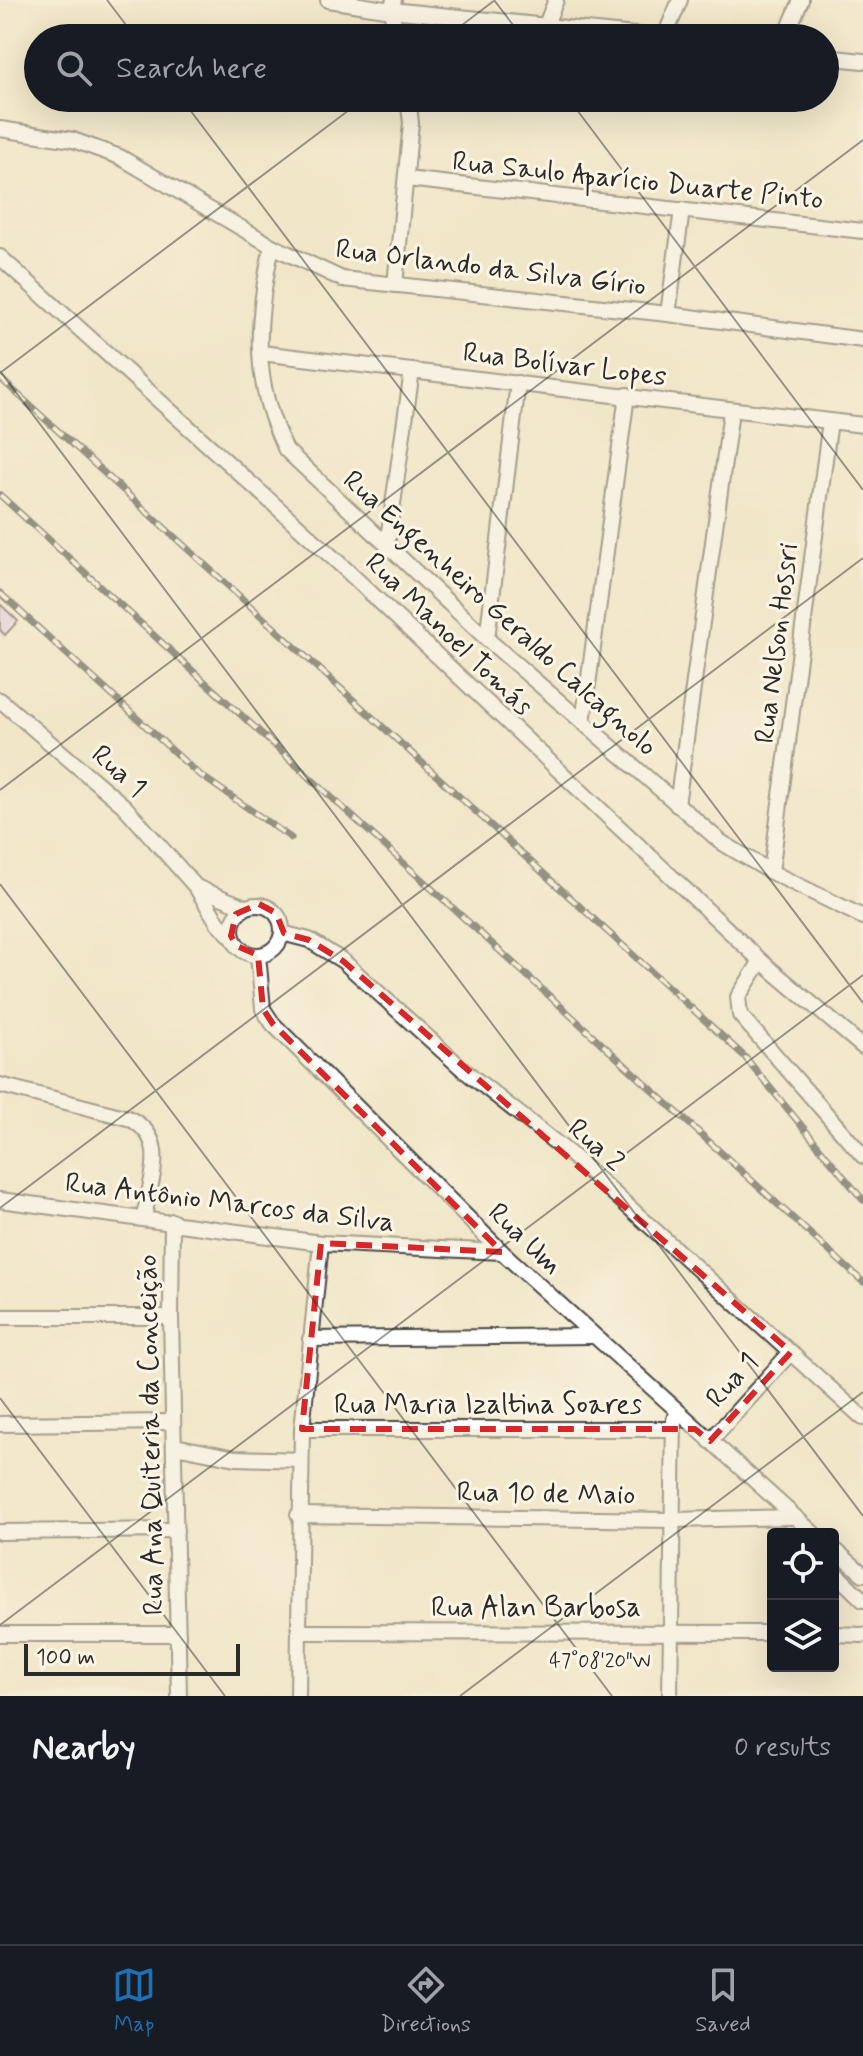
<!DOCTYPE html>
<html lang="en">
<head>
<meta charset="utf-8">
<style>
	:root { --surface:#171b24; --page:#20242c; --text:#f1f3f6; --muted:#9ea1a6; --line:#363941; --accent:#1f6fb2 }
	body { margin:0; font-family:Mynerve,sans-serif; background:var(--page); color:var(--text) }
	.controls { position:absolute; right:24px; bottom:24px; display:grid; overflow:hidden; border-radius:8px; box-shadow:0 8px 32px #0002 }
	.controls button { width:72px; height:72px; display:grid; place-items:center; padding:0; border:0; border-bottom:2px solid var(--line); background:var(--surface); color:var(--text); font:40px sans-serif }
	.scale { position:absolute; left:24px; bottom:20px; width:216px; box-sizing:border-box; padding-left:8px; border:4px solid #2b2b2b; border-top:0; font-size:22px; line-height:28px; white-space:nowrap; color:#2b2b2b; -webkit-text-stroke:6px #fcf5e5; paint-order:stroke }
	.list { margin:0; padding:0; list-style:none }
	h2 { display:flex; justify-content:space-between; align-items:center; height:104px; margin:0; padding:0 32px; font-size:34px }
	h2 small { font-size:26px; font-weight:400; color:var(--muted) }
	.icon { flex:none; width:44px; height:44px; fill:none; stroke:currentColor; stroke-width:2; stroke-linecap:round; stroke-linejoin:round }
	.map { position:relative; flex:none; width:863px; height:1696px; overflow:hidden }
	.search { position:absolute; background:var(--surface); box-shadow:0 8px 32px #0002; left:24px; right:24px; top:24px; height:88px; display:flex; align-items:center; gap:20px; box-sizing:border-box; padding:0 28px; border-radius:44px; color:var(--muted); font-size:30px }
	.sheet { height:248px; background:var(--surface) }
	nav { display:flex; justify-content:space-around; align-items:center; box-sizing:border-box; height:112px; border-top:2px solid var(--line); background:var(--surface); font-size:22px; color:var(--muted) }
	nav a { display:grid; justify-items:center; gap:4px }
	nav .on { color:var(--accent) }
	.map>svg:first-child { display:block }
	.building { fill:#cfb0f7 }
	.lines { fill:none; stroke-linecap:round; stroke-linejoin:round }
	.street-casing { stroke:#494743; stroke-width:18 }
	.street { stroke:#fff; stroke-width:14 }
	.rail-casing { stroke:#2b2b2b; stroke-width:7 }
	.rail { stroke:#fcf5e5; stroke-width:4; stroke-dasharray:12; stroke-linecap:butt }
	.marked { fill:none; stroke:#d62828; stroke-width:6; stroke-dasharray:16 10; stroke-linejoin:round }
	.ticks { fill:none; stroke:#2b2b2b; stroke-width:2; stroke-opacity:0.45 }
	.labels { text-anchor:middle; stroke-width:6; stroke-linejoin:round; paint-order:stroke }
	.street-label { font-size:28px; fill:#2b2b2b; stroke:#fcf5e5 }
	.ticks-label { font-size:20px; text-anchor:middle; fill:#2b2b2b; stroke:#fcf5e5; stroke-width:6; stroke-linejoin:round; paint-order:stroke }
</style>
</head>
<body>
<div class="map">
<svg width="863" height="1696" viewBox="0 0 863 1696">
	<rect width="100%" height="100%" fill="#fcf5e5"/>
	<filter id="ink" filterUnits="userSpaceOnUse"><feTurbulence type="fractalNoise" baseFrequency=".0125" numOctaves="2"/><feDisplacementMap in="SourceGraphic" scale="16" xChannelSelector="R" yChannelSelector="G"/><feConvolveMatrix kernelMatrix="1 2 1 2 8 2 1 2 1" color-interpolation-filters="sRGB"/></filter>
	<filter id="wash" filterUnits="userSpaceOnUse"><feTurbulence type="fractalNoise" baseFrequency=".006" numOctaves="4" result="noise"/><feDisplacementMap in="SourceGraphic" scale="32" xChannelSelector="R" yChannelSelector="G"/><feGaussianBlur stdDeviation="1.8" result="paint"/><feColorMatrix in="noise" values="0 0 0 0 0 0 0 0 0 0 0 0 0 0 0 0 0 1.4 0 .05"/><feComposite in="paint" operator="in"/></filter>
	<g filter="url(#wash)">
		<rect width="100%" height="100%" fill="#f0e6c8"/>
		<g id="blocks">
			<polygon class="building" points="0,604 18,621 5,635 0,630"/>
		</g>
	</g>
	<g filter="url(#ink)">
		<use href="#blocks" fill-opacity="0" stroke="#494743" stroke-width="2"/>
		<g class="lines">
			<defs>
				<g id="street">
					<polyline points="328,0 391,10 664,38"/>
					<polyline points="394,0 391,10 397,38"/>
					<polyline points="545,27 556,0"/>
					<polyline points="664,38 680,0"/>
					<polyline points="785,38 801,0"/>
					<polyline points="825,57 863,61"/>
					<polyline points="0,129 73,140 120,157 272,246 342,279 668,314 863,340"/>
					<polyline points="407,179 863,231"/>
					<path d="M272 246C256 319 251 382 286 450L487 639 721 842 771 872 863 917"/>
					<polyline points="0,257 341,565 761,961 863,1047"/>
					<polyline points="395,285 411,123 408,98"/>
					<polyline points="668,314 682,210"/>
					<polyline points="261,353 863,425"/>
					<polyline points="387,546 412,371"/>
					<polyline points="487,639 518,383"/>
					<polyline points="0,700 124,806 196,887 218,923 231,936"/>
					<polyline points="583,722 627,395"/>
					<polyline points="677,805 731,411"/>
					<polyline points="771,872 830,421"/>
					<polyline points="196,887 245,907"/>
					<circle cx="257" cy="930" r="25"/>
					<polyline points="282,933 309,940 343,961 465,1071 570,1154 863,1418"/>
					<polyline points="258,955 263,1009 273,1024 502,1252 814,1534"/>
					<polyline points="761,961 738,997 740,1015 863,1156"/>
					<path d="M0 1085 128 1118C171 1138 150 1178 144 1218"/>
					<polyline points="0,1200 321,1243 502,1252"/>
					<polyline points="172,1221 171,1317 179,1696"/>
					<polyline points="0,1317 171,1317"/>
					<polyline points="310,1339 592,1336"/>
					<polyline points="0,1424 172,1422"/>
					<polyline points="302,1429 674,1429"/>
					<polyline points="710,1441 791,1352"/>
					<polyline points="175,1446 236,1458 301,1460"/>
					<polyline points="298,1515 674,1520 794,1517"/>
					<polyline points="0,1532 176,1530"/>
					<polyline points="833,1548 863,1574"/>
					<polyline points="833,1571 863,1600"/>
					<polyline points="299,1632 773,1633"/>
					<polyline points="0,1634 178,1634"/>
					<polyline points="833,1634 863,1635"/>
					<polyline points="298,1696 302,1429 321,1243"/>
					<polyline points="670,1696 674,1419"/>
				</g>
			</defs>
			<use href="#street" class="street-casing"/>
			<use href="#street" class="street"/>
			<defs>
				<g id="rail">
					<polyline points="0,378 744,1056 863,1200"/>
					<polyline points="0,495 863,1282"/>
					<polyline points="0,593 196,772 291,838"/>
				</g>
			</defs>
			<use href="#rail" class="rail-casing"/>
			<use href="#rail" class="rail"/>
		</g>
	</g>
	<path d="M0 0H863V1696H0ZM259 904 276 913 284 933 309 940 343 961 791 1352 710 1441 695 1429H302L321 1243 502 1252 273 1024 263 1009 258 955 237 946 231 936 236 914Z" fill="#f0e6c8" fill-opacity=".55" fill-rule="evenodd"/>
	<path class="marked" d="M259 904 276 913 284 933 309 940 343 961 791 1352 710 1441 695 1429H302L321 1243 502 1252 273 1024 263 1009 258 955 237 946 231 936 236 914Z"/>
	<path class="ticks" d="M107 0 136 38M494 0 523 38M445 38 495 0M181 98 863 1003M568 98 863 490M0 371 863 1516M0 373 365 98M0 790 863 140M0 884 612 1696M0 1208 863 558M0 1398 225 1696M0 1625 863 975M460 1696 863 1392"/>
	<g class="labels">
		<g class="street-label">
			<text transform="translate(638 179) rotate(6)" y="10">Rua Saulo Aparício Duarte Pinto</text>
			<text transform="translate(491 266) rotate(7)" y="10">Rua Orlando da Silva Gírio</text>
			<text transform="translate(565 363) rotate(7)" y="10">Rua Bolívar Lopes</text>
			<text transform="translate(501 612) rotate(42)" y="10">Rua Engenheiro Geraldo Calcagnolo</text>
			<text transform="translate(450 633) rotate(44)" y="10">Rua Manoel Tomás</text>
			<text transform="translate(775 643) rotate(-83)" y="10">Rua Nelson Hossri</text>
			<text transform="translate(120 770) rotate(42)" y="10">Rua 1</text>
			<text transform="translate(597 1144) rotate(41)" y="10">Rua 2</text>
			<text transform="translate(230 1201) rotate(7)" y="10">Rua Antônio Marcos da Silva</text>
			<text transform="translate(526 1238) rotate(44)" y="10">Rua Um</text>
			<text transform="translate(731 1379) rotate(-48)" y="10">Rua 1</text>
			<text x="488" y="1413">Rua Maria Izaltina Soares</text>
			<text transform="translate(149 1435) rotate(-91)" y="10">Rua Ana Quiteria da Conceição</text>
			<text transform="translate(546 1492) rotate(1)" y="10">Rua 10 de Maio</text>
			<text x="536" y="1616">Rua Alan Barbosa</text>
		</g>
	</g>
	<g class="ticks-label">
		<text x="600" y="1667">47°08'20"W</text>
	</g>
</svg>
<div class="controls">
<button><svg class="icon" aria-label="locate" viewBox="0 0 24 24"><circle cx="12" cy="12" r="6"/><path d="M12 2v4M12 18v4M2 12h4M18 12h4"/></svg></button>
<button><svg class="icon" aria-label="layers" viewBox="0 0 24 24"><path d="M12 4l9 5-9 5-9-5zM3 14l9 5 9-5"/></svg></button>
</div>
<div class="scale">100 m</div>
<div class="search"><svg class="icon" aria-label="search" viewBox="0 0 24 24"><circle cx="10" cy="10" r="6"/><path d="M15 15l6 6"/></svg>Search here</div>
</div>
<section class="sheet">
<h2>Nearby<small>0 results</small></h2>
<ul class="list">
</ul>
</section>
<nav>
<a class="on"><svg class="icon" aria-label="map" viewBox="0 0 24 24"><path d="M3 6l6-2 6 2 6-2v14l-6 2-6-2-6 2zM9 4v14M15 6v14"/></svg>Map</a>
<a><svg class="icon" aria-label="directions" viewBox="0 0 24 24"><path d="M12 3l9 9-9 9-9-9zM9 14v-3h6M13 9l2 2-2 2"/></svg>Directions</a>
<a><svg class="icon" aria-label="saved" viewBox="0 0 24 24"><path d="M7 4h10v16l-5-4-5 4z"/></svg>Saved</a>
</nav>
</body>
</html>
